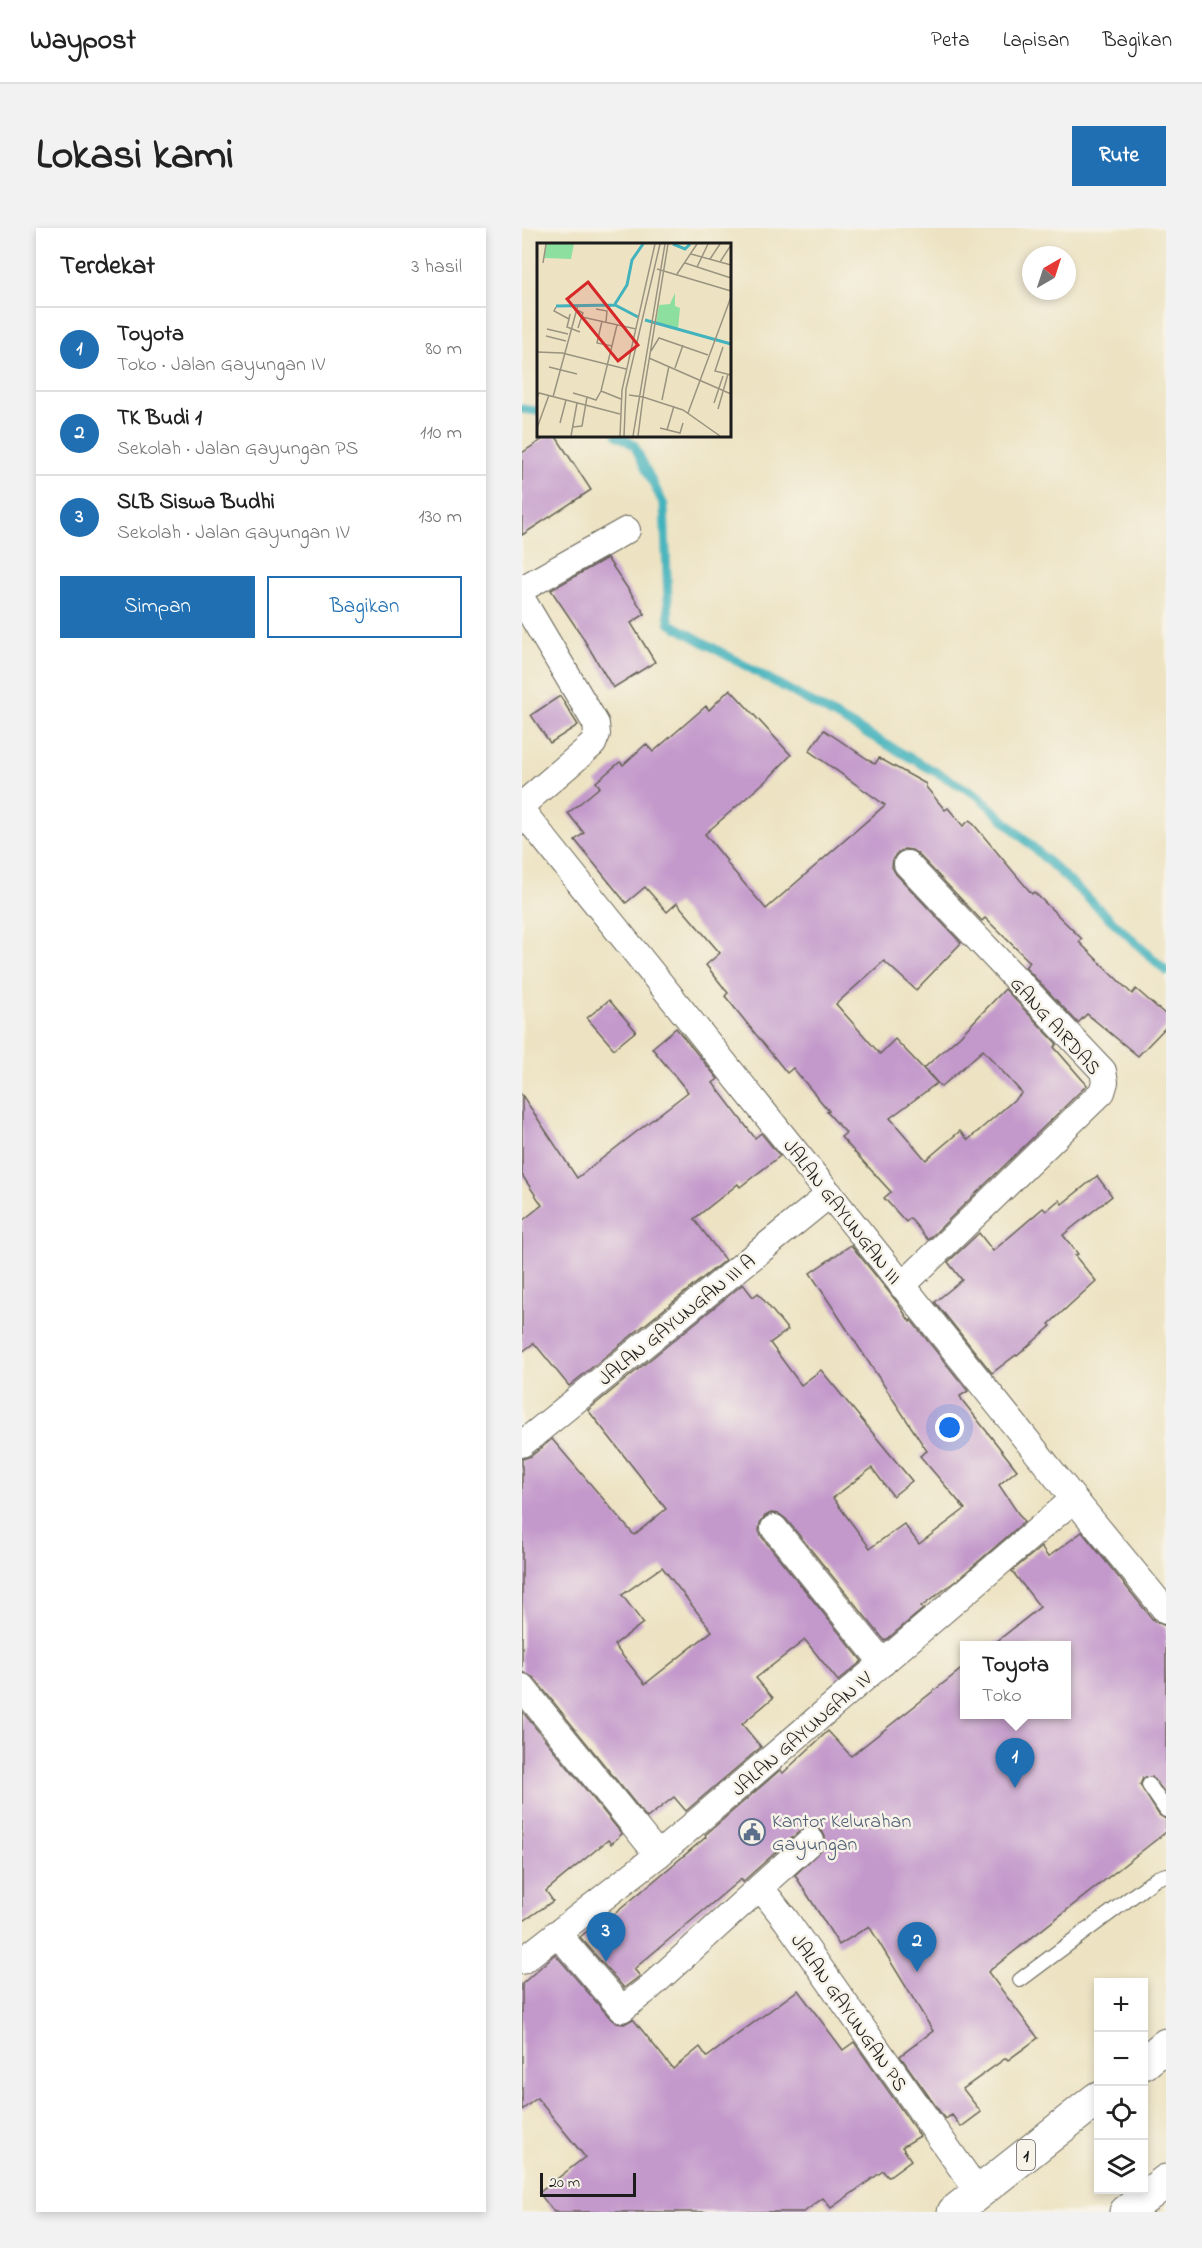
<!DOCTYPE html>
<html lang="id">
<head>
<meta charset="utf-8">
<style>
	:root { --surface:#fff; --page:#f2f2f2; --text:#222; --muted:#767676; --line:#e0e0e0; --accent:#1f6fb2 }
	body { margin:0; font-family:"Indie Flower",sans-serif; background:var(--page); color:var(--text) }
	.controls { position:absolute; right:18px; bottom:18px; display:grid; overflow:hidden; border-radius:0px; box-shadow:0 3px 9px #0003 }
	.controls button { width:54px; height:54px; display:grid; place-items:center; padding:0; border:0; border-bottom:2px solid var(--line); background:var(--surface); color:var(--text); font:30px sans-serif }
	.compass { position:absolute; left:500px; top:18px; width:54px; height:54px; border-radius:50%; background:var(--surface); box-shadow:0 3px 9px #0003; rotate:39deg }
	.scale { position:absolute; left:18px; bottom:15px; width:96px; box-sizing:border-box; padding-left:6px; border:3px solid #1c1c1c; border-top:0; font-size:16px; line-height:21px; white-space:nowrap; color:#1c1c1c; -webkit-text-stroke:4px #f7f3e8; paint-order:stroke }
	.you { position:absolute; left:428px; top:1200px; width:21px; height:21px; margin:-15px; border:4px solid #fff; border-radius:50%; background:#1a73e8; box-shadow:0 0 0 9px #1a73e833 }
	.badge { display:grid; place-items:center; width:39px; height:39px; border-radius:50%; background:var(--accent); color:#fff; font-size:20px; font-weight:700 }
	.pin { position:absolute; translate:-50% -50px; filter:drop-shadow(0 2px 3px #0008) }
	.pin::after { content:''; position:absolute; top:32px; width:21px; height:18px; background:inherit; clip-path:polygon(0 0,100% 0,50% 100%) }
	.popup { position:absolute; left:438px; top:1413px; width:111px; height:78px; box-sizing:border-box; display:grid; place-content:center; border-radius:0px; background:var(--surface); filter:drop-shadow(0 2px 4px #0005); font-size:20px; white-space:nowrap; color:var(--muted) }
	.popup b { font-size:22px; color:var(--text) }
	.popup::after { content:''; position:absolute; left:50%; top:100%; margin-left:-12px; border:12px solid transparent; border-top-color:var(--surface) }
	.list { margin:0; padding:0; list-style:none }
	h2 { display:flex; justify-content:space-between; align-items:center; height:78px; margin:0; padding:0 24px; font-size:26px }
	h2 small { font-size:20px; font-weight:400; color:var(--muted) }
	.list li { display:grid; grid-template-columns:39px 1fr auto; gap:18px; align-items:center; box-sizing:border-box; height:84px; padding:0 24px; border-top:2px solid var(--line) }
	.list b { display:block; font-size:22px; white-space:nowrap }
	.list p { margin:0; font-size:20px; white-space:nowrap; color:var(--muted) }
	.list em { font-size:20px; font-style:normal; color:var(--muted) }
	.actions { display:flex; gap:12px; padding:18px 24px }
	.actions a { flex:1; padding:14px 0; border:2px solid var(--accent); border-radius:0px; text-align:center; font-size:21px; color:var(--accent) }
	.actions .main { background:var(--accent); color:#fff }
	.icon { flex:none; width:33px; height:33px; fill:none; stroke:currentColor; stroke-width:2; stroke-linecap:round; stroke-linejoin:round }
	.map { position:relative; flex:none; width:644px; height:1984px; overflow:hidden; border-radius:0px }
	header { display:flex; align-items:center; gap:36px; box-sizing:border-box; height:84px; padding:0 30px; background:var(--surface); border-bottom:2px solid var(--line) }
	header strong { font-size:28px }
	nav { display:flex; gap:33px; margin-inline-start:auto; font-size:21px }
	.intro { display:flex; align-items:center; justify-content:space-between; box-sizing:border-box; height:144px; padding:0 36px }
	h1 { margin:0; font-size:42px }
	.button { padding:15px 27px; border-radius:0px; background:var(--accent); color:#fff; font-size:21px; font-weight:700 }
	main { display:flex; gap:36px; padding:0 36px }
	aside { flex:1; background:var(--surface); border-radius:0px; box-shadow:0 3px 9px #0003 }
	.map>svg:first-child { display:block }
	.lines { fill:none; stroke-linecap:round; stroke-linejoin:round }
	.stream { stroke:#42b2bc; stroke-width:9 }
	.building { fill:#c399cb; fill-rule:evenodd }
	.service-casing { stroke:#656256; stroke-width:16 }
	.minor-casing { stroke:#656256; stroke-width:28 }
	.trunk-casing { stroke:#656256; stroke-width:35 }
	.service { stroke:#fff; stroke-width:14 }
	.minor { stroke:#fff; stroke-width:26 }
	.trunk { stroke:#fff; stroke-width:33 }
	.labels { text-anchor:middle; stroke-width:5; stroke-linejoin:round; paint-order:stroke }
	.shield { fill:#f7f3e8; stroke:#5e5c59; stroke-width:1.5 }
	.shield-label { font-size:18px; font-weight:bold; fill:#1c1c1c }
	.street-label { font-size:20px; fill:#1c1c1c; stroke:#f7f3e8 }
	.service-label { font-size:20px; fill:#4e5e75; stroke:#f7f3e8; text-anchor:start }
	.inset-river { fill:none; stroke:#42b2bc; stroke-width:3 }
	.inset-road { fill:none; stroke:#999380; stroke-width:1.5 }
	.view { fill:#d62828; fill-opacity:0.15; stroke:#d62828; stroke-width:3 }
	.inset-edge { fill:none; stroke:#1c1c1c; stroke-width:3 }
</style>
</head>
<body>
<header>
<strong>Waypost</strong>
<nav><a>Peta</a><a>Lapisan</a><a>Bagikan</a></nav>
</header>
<div class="intro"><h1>Lokasi kami</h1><a class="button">Rute</a></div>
<main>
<aside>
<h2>Terdekat<small>3 hasil</small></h2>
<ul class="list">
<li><span class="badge">1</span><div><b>Toyota</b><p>Toko · Jalan Gayungan IV</p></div><em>80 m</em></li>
<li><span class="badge">2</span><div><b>TK Budi 1</b><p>Sekolah · Jalan Gayungan PS</p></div><em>110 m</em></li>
<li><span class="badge">3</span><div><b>SLB Siswa Budhi</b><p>Sekolah · Jalan Gayungan IV</p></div><em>130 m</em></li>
</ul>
<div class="actions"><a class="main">Simpan</a><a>Bagikan</a></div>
</aside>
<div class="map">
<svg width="644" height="1984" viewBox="0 0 644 1984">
	<rect width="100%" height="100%" fill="#f7f3e8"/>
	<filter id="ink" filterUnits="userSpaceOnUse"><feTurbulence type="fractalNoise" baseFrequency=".0167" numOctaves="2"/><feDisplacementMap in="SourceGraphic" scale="12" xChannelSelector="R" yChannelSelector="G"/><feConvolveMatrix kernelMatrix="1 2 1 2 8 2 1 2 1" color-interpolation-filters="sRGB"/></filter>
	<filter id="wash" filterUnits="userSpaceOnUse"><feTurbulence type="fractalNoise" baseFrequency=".008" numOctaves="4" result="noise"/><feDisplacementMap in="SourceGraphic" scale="24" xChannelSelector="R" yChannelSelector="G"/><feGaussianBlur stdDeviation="1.35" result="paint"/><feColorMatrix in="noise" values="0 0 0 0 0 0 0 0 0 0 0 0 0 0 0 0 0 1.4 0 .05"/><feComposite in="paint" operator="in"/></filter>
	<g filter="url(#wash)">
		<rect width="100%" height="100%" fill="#ede3c3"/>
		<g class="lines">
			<g class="stream">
				<polyline points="0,181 16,183"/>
				<polyline points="95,207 112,217 142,277 147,395 455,567 644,743"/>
			</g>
		</g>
		<g id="blocks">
			<g class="building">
				<polygon points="27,207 33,207 69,262 0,307 0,225"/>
				<polygon points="85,330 123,386 109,395 133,434 91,460 58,405 29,362"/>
				<polygon points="208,461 269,527 247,550 183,606 205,633 204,634 244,681 363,577 287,523 302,502 353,536 357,530 404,556 404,559 423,582 426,580 441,598 448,592 510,666 512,664 560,711 557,714 610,766 614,761 644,787 644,799 616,828 565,786 556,795 503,739 508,734 463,690 460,693 396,626 390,622 382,621 374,626 371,631 370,639 374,646 439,715 394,762 362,733 314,776 358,826 373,811 415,855 368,890 404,932 438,903 446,912 500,865 461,822 419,859 402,840 438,808 483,761 535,816 532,819 565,857 406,1012 388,990 384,994 362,970 369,964 319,909 324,905 305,884 307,883 271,840 265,845 203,768 206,765 184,737 198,725 155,675 145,684 123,659 104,675 53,612 62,605 46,585 78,559 74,554 98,534 101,537 124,516 131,524 184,478 187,482"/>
				<polygon points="38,468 56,497 28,515 9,487"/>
				<polygon points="87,772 114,803 92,821 65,790"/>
				<polygon points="154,800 196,851 191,855 233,910 239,905 258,928 218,959 216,956 172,991 203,1032 47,1158 12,1115 0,1124 0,993 20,977 0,947 0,867 55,950 166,864 130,820"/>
				<polygon points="575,948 590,968 541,1007 556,1026 553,1028 574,1053 527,1096 529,1098 495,1128 494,1127 470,1145 413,1074 440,1052 426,1034 457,1005 471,1023 521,980 524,983 537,972 540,976"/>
				<path d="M329 1017 375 1074 388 1094 389 1092 446 1163 438 1168 440 1172 495 1242 477 1257 502 1294 435 1352 399 1379 401 1381 363 1413 264 1291 257 1286 249 1285 243 1288 238 1295 237 1303 240 1309 340 1433 316 1453 283 1412 234 1450 251 1470 220 1496 239 1519 164 1583 152 1569 125 1590 12 1450 0 1444V1231L9 1228 30 1211 112 1307 144 1281 66 1182 221 1056 231 1069 236 1065 266 1102 248 1115 279 1157 299 1142 390 1253 371 1268 350 1240 311 1270 348 1320 382 1296 397 1316 443 1281 398 1228 405 1223 288 1045ZM140 1339 190 1403 123 1456 92 1417 121 1395 100 1367Z"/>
				<polygon points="560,1304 632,1393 644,1398 644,1566 630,1549 621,1550 618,1557 637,1587 644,1591 644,1604 466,1744 516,1810 486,1832 484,1830 441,1861 459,1884 439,1899 430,1887 423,1891 378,1828 411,1803 347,1698 317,1717 273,1647 303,1618 303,1609 300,1603 294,1599 286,1598 279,1602 226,1649 221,1654 219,1651 112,1741 118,1748 102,1760 58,1709 74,1696 77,1699 184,1609 183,1607 258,1542 261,1545 306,1503 329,1528 442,1439 442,1486 544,1486 544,1418 469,1418 518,1379 490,1343 519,1319 526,1329"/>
				<polygon points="0,1483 100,1606 89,1616 86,1612 24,1663 31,1673 0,1694"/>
				<polygon points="33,1726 89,1791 94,1795 102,1796 111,1791 151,1841 178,1819 185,1829 276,1762 321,1822 332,1814 398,1908 380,1919 389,1932 366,1949 361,1943 309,1980 301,1970 282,1984 32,1984 17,1965 63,1929 15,1870 0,1882 0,1756"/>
			</g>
		</g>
	</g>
	<g filter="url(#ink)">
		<use href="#blocks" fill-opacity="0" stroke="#656256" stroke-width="1.5"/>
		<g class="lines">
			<defs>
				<g id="service">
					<polyline points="627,1557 644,1582"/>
					<polyline points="498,1752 635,1650 644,1647"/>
				</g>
				<g id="minor">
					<polyline points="0,361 105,302"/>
					<polyline points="0,371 74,496 75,506 71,516 0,577"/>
					<polyline points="0,583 552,1271 644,1383"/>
					<polyline points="380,1058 580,864 583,854 581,843 385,636"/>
					<polyline points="0,1216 308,966"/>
					<polyline points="252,1300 361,1435"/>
					<polyline points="0,1459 136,1627"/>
					<polyline points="289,1613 238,1659 264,1692 457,1965"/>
					<polyline points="35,1705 100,1781 127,1760 238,1659"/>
					<polyline points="0,1733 136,1627 552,1271"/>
				</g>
				<g id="trunk">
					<polyline points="622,1835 644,1817"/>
					<polyline points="432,1984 576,1870"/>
					<polyline points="604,1984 644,1953"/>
				</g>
			</defs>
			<use href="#service" class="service-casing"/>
			<use href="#minor" class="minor-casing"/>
			<use href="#trunk" class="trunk-casing"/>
			<use href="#service" class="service"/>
			<use href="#minor" class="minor"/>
			<use href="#trunk" class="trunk"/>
		</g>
	</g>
	<defs>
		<symbol id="civic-ring" viewBox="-11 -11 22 22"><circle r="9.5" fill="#f7f3e8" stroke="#5c6f8a" stroke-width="1.5"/><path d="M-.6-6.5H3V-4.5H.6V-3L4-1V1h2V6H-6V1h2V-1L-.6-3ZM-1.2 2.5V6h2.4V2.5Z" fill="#5c6f8a"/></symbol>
	</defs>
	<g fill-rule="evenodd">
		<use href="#civic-ring" x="215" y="1589" width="30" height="30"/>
	</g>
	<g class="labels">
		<rect class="shield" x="495" y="1912" width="18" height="30" rx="4.5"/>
		<g class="shield-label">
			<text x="504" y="1933">1</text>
		</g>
		<g class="street-label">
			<text transform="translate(534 797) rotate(48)" y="7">GANG AIRDAS</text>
			<text transform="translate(321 983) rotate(52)" y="7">JALAN GAYUNGAN III</text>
			<text transform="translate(154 1091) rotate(-39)" y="7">JALAN GAYUNGAN III A</text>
			<text transform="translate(279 1505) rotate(-41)" y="7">JALAN GAYUNGAN IV</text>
			<text transform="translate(328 1784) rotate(55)" y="7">JALAN GAYUNGAN PS</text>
		</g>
		<g class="service-label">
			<text x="250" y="1599">Kantor Kelurahan<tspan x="250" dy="23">Gayungan</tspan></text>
		</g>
	</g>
	<g transform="translate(15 15)">
		<rect width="194" height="194" fill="#ede3c3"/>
		<path d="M9 1H37L34 16 7 15ZM138 50V63L143 65 141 86 119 80 122 62 133 61Z" fill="#8ddf9f"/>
		<path class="inset-river" d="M136 1 148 6 153 1M78 61 90 42 95 17 106 1M19 63 78 62 101 74M108 77 194 101"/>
		<path class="inset-road" d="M131 1 106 154 146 167 183 193M154 11 194 22M173 16 183 1M183 19 194 2M6 20 9 1M148 20 194 35M160 24 171 1M120 26 194 48M140 31 160 1M19 64 17 68 32 76 33 71M59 66 70 68 69 79M40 67 46 70 41 85M45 74 99 86M32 76 30 84 43 89M65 78 60 100 75 103M10 86 31 91M9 93 29 98M186 104 178 128 194 132M114 108 122 95 171 112M0 109 25 110 89 126M112 115 194 151M12 124 40 131M138 125 146 102M64 148 84 156M92 152 106 154 101 193M16 154 41 62M50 154 59 157 64 148 80 82M0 155 2 150 83 171M125 157 132 123M177 160 186 133M181 166 191 131M151 170 194 54M23 180 29 157M36 184 45 183 50 154 36 150M0 185 12 152M123 185 143 190 146 180M130 187 137 163M34 193 40 160M83 193 85 147 118 1M87 193 89 146 123 1M96 193 128 1"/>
		<path class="view" d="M51 39 101 102 81 118 30 56Z"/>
		<rect width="194" height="194" class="inset-edge"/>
	</g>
</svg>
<div class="controls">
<button>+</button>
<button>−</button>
<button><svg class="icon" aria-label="locate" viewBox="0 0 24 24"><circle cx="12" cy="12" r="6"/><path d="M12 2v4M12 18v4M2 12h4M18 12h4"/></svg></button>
<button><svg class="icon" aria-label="layers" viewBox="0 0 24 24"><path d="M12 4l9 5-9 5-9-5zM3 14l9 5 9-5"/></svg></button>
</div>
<svg class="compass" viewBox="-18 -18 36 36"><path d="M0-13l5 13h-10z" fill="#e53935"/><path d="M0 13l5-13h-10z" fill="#767676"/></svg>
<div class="scale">20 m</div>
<div class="you"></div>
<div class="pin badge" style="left:493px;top:1560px">1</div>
<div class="popup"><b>Toyota</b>Toko</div>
<div class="pin badge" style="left:395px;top:1744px">2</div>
<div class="pin badge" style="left:84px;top:1734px">3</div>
</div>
</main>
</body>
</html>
